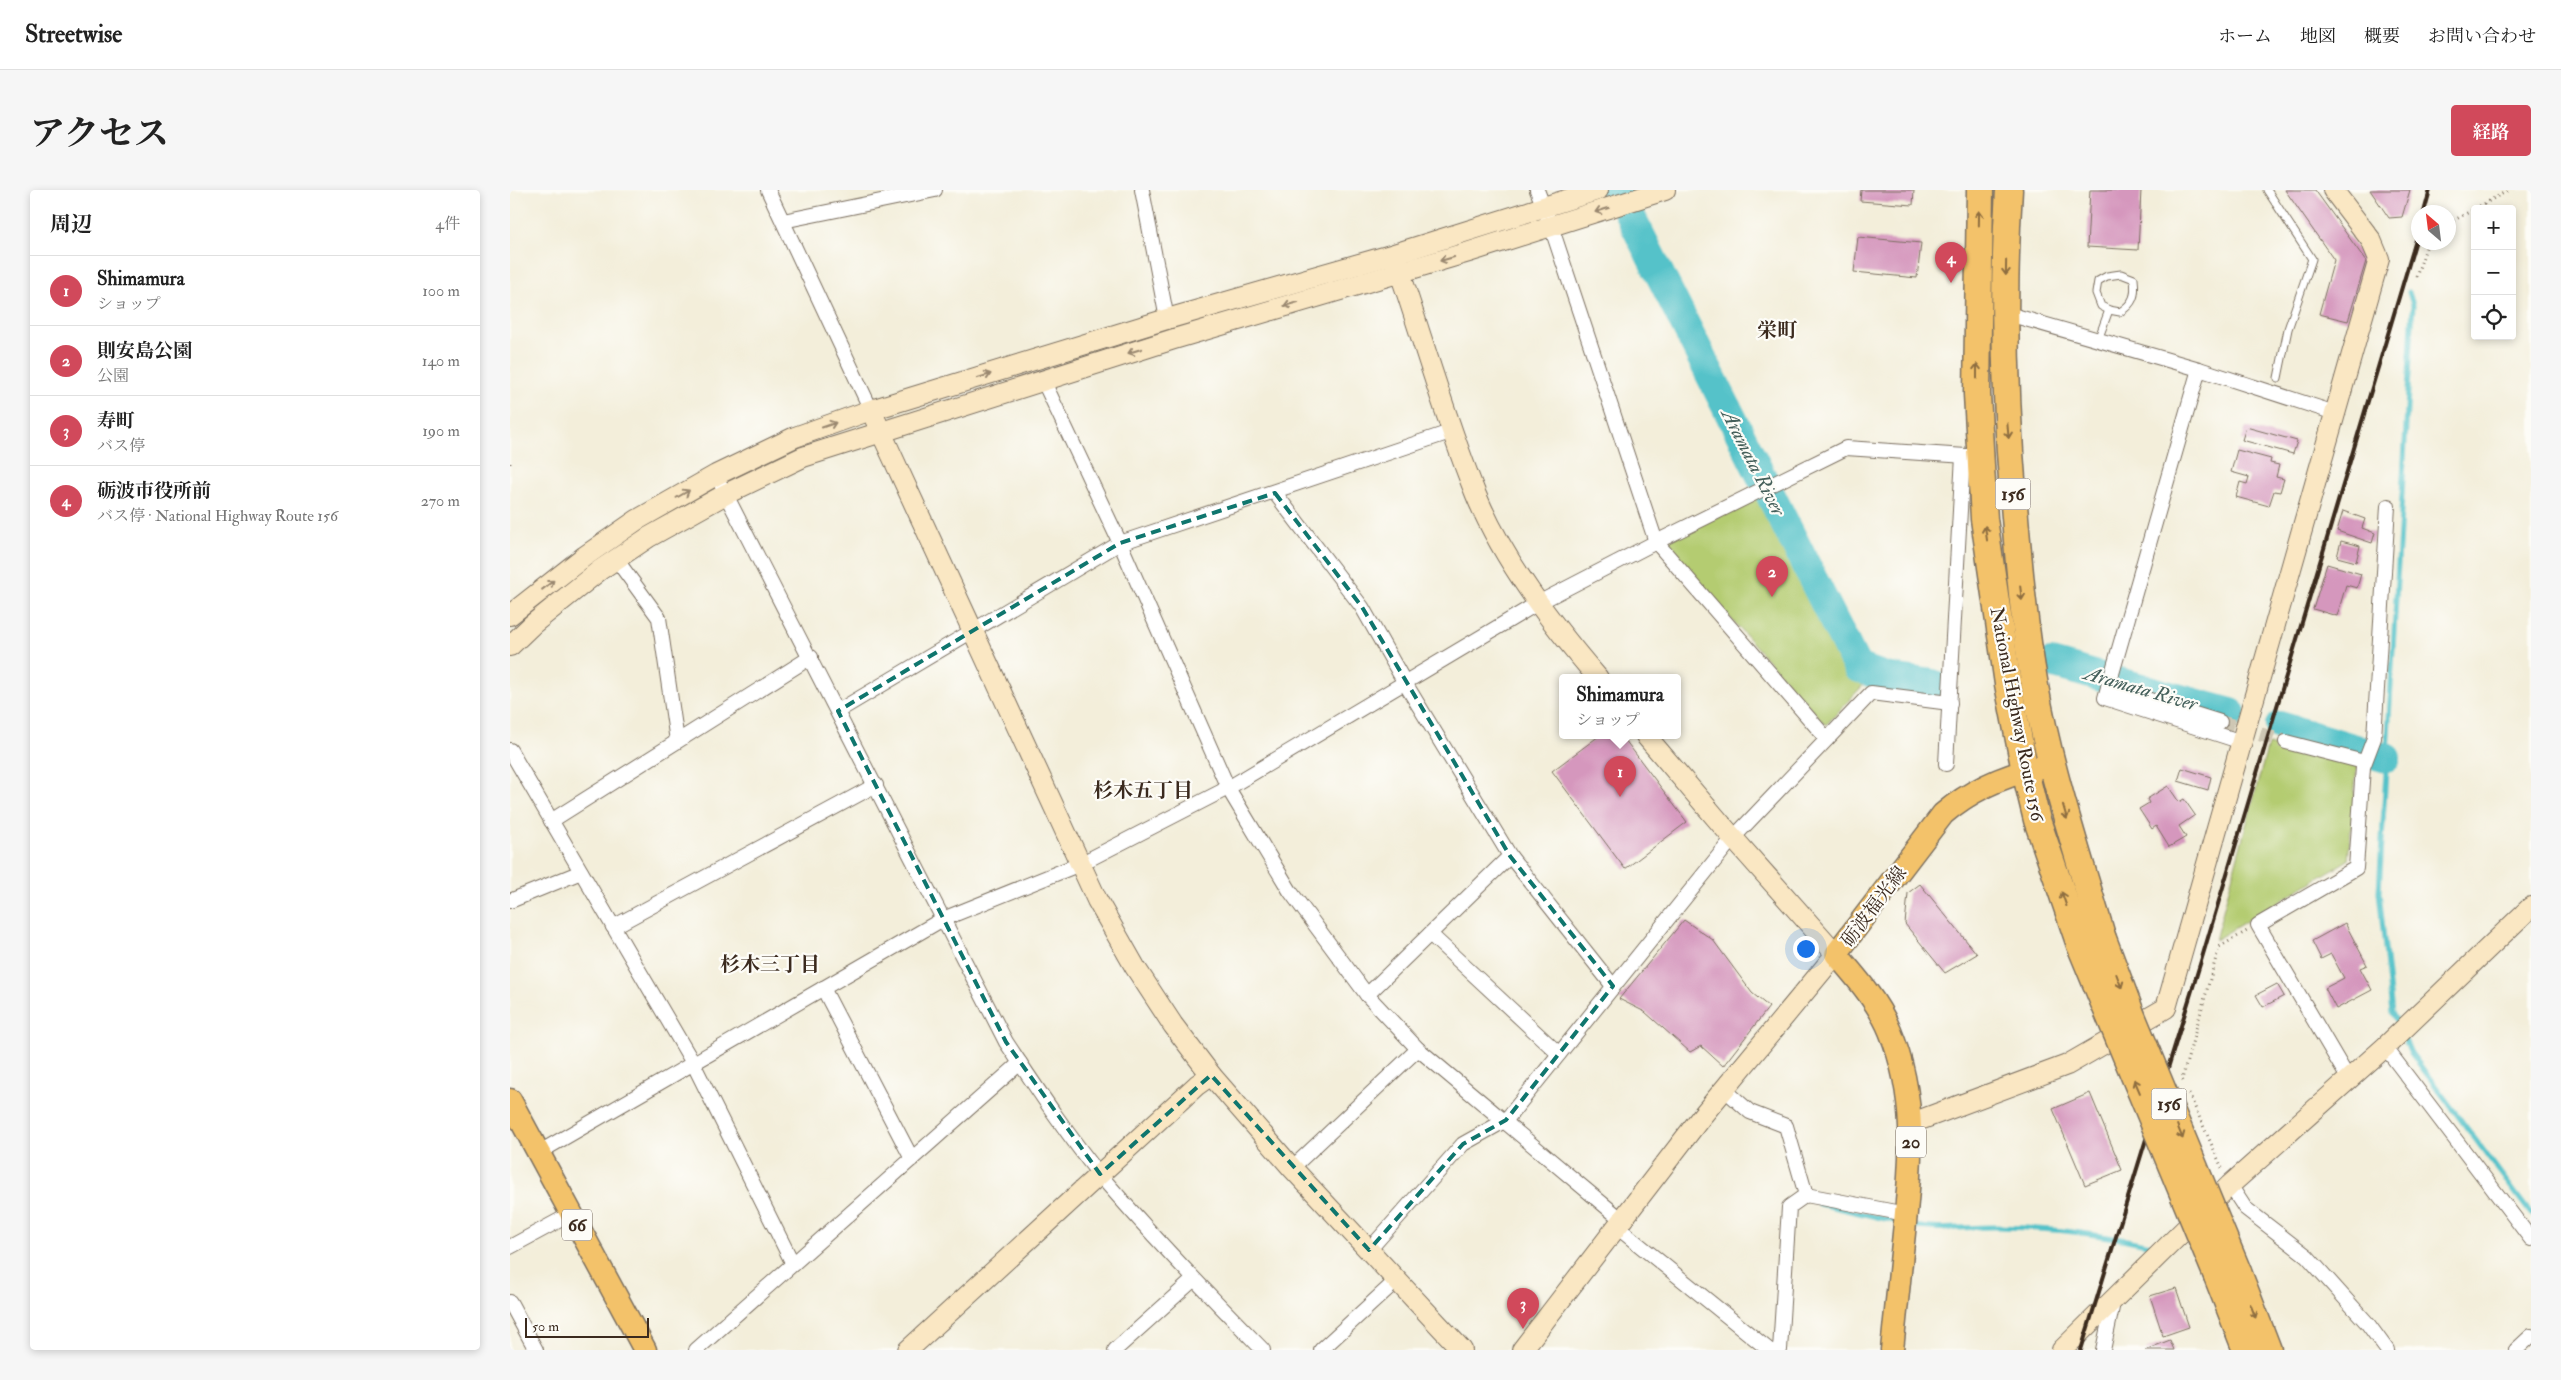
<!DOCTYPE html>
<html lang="ja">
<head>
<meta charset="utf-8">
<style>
	:root { --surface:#fff; --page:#f6f6f6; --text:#222; --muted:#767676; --line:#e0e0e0; --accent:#d1495b }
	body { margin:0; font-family:"IM FELL Double Pica","Noto Serif JP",serif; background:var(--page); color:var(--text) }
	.controls { position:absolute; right:15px; top:15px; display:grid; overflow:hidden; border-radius:5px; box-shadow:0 2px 8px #0003 }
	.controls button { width:45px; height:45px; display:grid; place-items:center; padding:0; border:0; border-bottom:1px solid var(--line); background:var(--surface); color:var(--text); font:25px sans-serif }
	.compass { position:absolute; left:1901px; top:15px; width:45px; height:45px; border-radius:50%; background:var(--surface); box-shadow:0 2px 8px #0003; rotate:332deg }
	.scale { position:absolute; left:15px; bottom:12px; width:124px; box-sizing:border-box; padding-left:5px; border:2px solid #3b2a1e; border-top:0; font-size:14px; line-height:18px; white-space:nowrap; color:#3b2a1e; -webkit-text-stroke:4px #fdfcf7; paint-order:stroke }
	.you { position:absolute; left:1295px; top:758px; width:18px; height:18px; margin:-12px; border:4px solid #fff; border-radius:50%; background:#1a73e8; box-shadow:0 0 0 8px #1a73e833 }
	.badge { display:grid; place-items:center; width:32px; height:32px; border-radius:50%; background:var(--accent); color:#fff; font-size:16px; font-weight:700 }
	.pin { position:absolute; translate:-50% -41px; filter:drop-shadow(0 1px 2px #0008) }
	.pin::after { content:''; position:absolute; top:26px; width:18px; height:15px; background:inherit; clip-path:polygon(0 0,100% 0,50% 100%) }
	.popup { position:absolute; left:1049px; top:484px; width:122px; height:65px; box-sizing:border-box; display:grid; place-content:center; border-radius:5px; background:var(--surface); filter:drop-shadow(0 1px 4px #0005); font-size:16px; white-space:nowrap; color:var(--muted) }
	.popup b { font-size:19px; color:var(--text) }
	.popup::after { content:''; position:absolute; left:50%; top:100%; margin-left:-10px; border:10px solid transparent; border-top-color:var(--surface) }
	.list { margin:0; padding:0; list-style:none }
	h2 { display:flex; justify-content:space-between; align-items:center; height:65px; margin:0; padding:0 20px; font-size:21px }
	h2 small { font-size:16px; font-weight:400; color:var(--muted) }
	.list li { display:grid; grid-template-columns:32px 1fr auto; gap:15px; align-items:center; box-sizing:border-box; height:70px; padding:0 20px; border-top:1px solid var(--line) }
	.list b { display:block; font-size:19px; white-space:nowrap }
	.list p { margin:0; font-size:16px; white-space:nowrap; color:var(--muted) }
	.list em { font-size:16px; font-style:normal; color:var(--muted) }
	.icon { flex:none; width:28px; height:28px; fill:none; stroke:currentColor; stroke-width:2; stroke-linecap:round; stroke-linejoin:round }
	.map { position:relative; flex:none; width:2021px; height:1160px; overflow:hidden; border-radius:5px }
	header { display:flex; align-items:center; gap:30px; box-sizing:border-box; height:70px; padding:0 25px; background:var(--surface); border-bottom:1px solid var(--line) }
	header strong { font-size:24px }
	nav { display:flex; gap:28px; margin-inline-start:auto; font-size:18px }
	.intro { display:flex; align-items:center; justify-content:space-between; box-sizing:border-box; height:120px; padding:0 30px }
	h1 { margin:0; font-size:35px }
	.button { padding:12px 22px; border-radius:5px; background:var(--accent); color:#fff; font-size:18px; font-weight:700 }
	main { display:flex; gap:30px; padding:0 30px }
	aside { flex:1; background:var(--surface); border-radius:5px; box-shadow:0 2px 8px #0003 }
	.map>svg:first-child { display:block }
	.green { fill:#b4cc71; stroke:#787b48 }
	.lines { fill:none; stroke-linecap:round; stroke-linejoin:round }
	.stream { stroke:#54c2c9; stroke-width:5 }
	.river { stroke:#54c2c9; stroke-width:30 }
	.building { fill:#d597bd }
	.street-tunnel { stroke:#cec7b4; stroke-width:14; stroke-dasharray:14 7; stroke-linecap:butt }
	.lane-casing { stroke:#7b6f60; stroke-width:9 }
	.street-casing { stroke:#7b6f60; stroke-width:16 }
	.secondary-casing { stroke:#7b6f60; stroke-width:22 }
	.primary-casing { stroke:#7b6f60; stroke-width:25 }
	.highway-casing { stroke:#7b6f60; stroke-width:29 }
	.path { stroke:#7b6f60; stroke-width:3; stroke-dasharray:1 4; stroke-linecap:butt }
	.lane { stroke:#fff; stroke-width:7 }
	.street { stroke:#fff; stroke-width:14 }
	.secondary { stroke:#fae7c3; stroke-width:20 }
	.primary { stroke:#f3c26a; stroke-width:22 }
	.highway { stroke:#f3c26a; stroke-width:26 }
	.rail { stroke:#3b2a1e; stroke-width:4 }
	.highway-bridge-casing { stroke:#7b6f60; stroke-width:29; stroke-linecap:butt }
	.highway-bridge { stroke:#f3c26a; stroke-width:26 }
	.oneway { stroke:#9a8870 }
	.oneway2 { stroke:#8e6e40 }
	.marked { fill:none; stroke:#0f766e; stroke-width:4; stroke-dasharray:10 6; stroke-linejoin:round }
	.labels { text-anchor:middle; stroke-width:4.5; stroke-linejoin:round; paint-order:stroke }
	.shield { fill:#fdfcf7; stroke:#75695f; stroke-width:1 }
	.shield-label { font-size:18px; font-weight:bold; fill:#3b2a1e }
	.street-label { font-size:19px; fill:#3b2a1e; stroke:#fdfcf7 }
	.neighbourhood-label { font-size:20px; font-weight:bold; fill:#3b2a1e; stroke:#fdfcf7 }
	.water-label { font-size:20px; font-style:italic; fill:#445f5a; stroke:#fdfcf7 }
</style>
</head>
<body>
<header>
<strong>Streetwise</strong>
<nav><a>ホーム</a><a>地図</a><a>概要</a><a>お問い合わせ</a></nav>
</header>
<div class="intro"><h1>アクセス</h1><a class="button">経路</a></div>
<main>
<aside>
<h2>周辺<small>4件</small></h2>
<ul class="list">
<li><span class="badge">1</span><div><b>Shimamura</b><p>ショップ</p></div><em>100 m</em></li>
<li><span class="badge">2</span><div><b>則安島公園</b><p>公園</p></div><em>140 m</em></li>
<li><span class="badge">3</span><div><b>寿町</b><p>バス停</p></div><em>190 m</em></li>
<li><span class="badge">4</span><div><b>砺波市役所前</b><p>バス停 · National Highway Route 156</p></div><em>270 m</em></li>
</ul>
</aside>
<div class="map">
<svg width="2021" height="1160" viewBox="0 0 2021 1160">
	<rect width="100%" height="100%" fill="#fdfcf7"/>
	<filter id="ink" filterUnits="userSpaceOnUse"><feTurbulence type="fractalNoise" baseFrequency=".02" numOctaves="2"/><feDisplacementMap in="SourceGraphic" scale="10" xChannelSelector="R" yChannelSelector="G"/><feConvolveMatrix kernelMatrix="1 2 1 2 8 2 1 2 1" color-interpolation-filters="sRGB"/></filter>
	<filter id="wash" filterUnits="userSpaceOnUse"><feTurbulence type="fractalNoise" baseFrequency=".0096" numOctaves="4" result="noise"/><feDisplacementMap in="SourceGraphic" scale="20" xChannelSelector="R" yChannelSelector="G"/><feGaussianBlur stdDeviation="1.12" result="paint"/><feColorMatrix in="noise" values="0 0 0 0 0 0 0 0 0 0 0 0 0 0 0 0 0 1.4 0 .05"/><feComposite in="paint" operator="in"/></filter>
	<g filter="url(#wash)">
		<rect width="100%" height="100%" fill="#f3eeda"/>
		<g class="green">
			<polygon points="1268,298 1350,462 1369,478 1316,535 1153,353"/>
			<polygon points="1758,555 1847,576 1838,670 1705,750"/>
		</g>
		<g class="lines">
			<g class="stream">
				<polyline points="1889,836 1882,823 1869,702 1903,115 1899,102"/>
				<polyline points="1893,846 1901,863 2021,1024"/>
				<polyline points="1309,1014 1389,1032"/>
				<path d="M1399 1035C1429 1042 1457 1036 1487 1037 1540 1038 1594 1044 1646 1056"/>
			</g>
			<g class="river">
				<polyline points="1104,0 1111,7 1347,477 1375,487 1423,494"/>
				<polyline points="1541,473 1721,523"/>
				<polyline points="1770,536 1876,568"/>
			</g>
		</g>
		<g id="blocks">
			<g class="building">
				<polygon points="1351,0 1404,0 1403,15 1350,11"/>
				<polygon points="1580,0 1631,0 1628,60 1577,57"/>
				<polygon points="1775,0 1805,0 1856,71 1838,131 1809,124 1824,70"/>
				<polygon points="1860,0 1900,0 1892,27 1879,28"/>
				<polygon points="1348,47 1411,53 1407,88 1344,82"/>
				<polygon points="1736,237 1787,251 1783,264 1732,250"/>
				<polygon points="1727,260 1761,269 1760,273 1769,275 1766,287 1774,289 1770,302 1764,301 1759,316 1726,307 1730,292 1737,294 1739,287 1721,282"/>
				<polygon points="1833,321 1855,329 1852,338 1865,343 1862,353 1827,341"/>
				<polygon points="1831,351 1850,356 1846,372 1827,367"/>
				<polygon points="1817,374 1851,384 1847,398 1836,395 1827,426 1803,419"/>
				<polygon points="1089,546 1112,546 1177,632 1115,679 1042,581"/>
				<polygon points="1672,578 1701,587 1698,600 1668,591"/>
				<polygon points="1658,596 1669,612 1674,609 1685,625 1669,636 1676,647 1659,657 1646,636 1642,639 1629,619 1639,613 1637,609"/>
				<polygon points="1410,694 1467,764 1435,783 1395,734 1398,703"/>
				<polygon points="1174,730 1203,750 1242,803 1259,817 1213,876 1191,856 1180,862 1135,822 1109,809"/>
				<polygon points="1835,733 1857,775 1850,778 1862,800 1826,819 1815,798 1834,788 1821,764 1811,769 1802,751"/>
				<polygon points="1767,794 1774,806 1753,817 1746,805"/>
				<polygon points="1580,903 1612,980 1575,995 1543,919"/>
				<polygon points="1666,1098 1679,1137 1653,1146 1640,1106"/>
				<polygon points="1660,1150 1664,1160 1635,1160"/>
			</g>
		</g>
	</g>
	<g filter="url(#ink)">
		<use href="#blocks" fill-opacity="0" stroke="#7b6f60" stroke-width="1"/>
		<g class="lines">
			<polyline class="street-tunnel" points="1710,532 1776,552"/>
			<defs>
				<g id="lane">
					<polyline points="1757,0 1802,69 1778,139 1768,188"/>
					<path d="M1611 84 1624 89C1626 105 1624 113 1610 122L1599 120 1591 116 1586 103 1588 91 1597 86Z"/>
					<polyline points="1588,150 1599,120"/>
				</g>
				<g id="street">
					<polyline points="258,0 361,220"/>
					<polyline points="632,0 657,129"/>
					<polyline points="1027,0 1041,36 1146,352 1317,549"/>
					<polyline points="273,31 425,0"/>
					<polyline points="1495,123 1689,179 1825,223"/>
					<polyline points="1689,179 1595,508 1732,552"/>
					<polyline points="533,190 610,353 718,598 780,701 857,805 908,859 1112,1030"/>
					<path d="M212 297 496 852C526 897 556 943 590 985 642 1046 697 1103 753 1160"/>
					<polyline points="765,303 852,417 895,493 1000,666 1103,796"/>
					<polyline points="106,369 149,428 167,551"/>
					<polyline points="1598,497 1710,532"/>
					<polyline points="328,521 610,353 943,241"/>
					<polyline points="1776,552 1854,572"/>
					<polyline points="0,560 183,873 283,1074"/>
					<polyline points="1436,574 1453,266"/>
					<polyline points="41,631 301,467"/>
					<polyline points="0,711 71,682"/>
					<polyline points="103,737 366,595"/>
					<polyline points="920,744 1049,864"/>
					<polyline points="313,798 402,969"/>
					<polyline points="857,805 1000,666"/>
					<polyline points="1875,857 2021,1049"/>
					<polyline points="1838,888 1748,735 1846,678 1853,577 1864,548 1878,316"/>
					<polyline points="1214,899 1240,922 1276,936 1296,1005"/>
					<polyline points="28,963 433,729 570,674 718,598 1028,413 1146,352 1336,258 1471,267"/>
					<polyline points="782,978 908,859"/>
					<polyline points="1720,995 1735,1018 1797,1066 1858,1134 1877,1160"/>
					<polyline points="1107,1037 1259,1160"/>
					<polyline points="0,1057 61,1024"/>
					<polyline points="859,1060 953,954 996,930 1223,648 1361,503 1440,513"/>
					<polyline points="0,1112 26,1160"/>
					<polyline points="186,1160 510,873"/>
					<polyline points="605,1160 683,1090"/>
					<polyline points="811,1160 887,1090"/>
					<polyline points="1270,1160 1279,1017 1296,1005 1396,1024"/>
					<polyline points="1593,1160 1604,1108"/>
					<polyline points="2006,1160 2021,1146"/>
				</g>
				<g id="secondary">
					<path d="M886 71C913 149 935 229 966 305 994 372 1041 433 1088 488"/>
					<polyline points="365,229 587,710 625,777 663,835 701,885 782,978 952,1160"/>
					<polyline points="0,425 75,366 127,330 206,285 285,247 361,220 657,129 884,64 1088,0"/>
					<polyline points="0,456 23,434 90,380 139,347 216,304 293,267 664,149 959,62 1155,0"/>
					<polyline points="1402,933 1557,875 1656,818 1869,69 1861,50 1823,0"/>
					<polyline points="398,1160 687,895 701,885"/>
					<polyline points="1012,1160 1192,926 1326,764 1223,648 1136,546"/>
					<polyline points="1552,1160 1720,995 1875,857 2021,717"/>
				</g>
				<g id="primary">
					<polyline points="0,910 135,1160"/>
					<path d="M1382 1160C1386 1121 1390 1082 1394 1043 1401 972 1408 909 1380 841 1368 812 1346 787 1326 764L1433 624C1461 600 1495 585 1531 577"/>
				</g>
				<g id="highway">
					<polyline points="1470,0 1467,204 1474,329 1498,494 1515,581 1527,630 1570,755"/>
					<path d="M1499 0C1492 105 1495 210 1504 315 1509 376 1514 436 1525 496 1540 581 1568 664 1592 746"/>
					<polyline points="1728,1082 1758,1160"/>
					<polyline points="1707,1086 1736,1160"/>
				</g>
			</defs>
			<use href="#lane" class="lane-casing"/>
			<use href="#street" class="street-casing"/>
			<use href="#secondary" class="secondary-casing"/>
			<use href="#primary" class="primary-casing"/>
			<use href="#highway" class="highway-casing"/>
			<g class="path">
				<polyline points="1939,33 1999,0"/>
				<polyline points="1906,87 1918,52"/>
				<polyline points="0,273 0,277"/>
				<polyline points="1673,891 1672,889 1709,757 1737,741"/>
				<polyline points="1679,904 1712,978"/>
			</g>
			<use href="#lane" class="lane"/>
			<use href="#street" class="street"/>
			<use href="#secondary" class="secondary"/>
			<use href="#primary" class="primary"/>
			<use href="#highway" class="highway"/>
			<g class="rail">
				<polyline points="1914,22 1920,0"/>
				<polyline points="1571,1160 1691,771 1909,40"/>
			</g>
			<defs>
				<g id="highway-bridge">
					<polyline points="1592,746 1622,826 1728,1082"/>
					<polyline points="1570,755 1707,1086"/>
				</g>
			</defs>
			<use href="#highway-bridge" class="highway-bridge-casing"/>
			<use href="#highway-bridge" class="highway-bridge"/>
		</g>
		<defs><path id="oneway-shaft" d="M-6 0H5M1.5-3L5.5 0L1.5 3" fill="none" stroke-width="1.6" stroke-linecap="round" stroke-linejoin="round" transform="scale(1.25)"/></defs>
		<g class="oneway">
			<use href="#oneway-shaft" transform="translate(1092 20) rotate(162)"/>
			<use href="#oneway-shaft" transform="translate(937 69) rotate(164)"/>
			<use href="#oneway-shaft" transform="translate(781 114) rotate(164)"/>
			<use href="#oneway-shaft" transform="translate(625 161) rotate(163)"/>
			<use href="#oneway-shaft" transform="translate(474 186) rotate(-17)"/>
			<use href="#oneway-shaft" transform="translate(319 235) rotate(-19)"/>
			<use href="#oneway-shaft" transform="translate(173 304) rotate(-30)"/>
			<use href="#oneway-shaft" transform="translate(38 395) rotate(-38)"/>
		</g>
		<g class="oneway2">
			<use href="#oneway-shaft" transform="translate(1469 28) rotate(-89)"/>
			<use href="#oneway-shaft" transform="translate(1496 78) rotate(91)"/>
			<use href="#oneway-shaft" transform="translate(1467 181) rotate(-90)"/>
			<use href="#oneway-shaft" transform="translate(1498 241) rotate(85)"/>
			<use href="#oneway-shaft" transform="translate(1476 343) rotate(-98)"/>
			<use href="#oneway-shaft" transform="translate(1511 403) rotate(83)"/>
			<use href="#oneway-shaft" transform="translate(1555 622) rotate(74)"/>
			<use href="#oneway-shaft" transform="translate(1554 709) rotate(-109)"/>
			<use href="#oneway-shaft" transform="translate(1609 791) rotate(69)"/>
			<use href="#oneway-shaft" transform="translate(1627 896) rotate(-113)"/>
			<use href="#oneway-shaft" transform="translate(1670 942) rotate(68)"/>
			<use href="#oneway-shaft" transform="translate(1743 1121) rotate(69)"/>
		</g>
	</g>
	<path class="marked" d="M765 303 852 417 1000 666 1103 796 996 930 953 954 859 1060 701 885 590 984 496 852 328 521 610 353Z"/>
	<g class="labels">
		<g class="shield">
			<rect x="1485.5" y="288.5" width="35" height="31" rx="4"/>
			<rect x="1641.5" y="898.5" width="35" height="31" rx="4"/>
			<rect x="1386" y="936.5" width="30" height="31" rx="4"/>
			<rect x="52" y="1019.5" width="30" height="31" rx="4"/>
		</g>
		<g class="shield-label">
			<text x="1503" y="310">156</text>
			<text x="1659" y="920">156</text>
			<text x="1401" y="958">20</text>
			<text x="67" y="1041">66</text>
		</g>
		<g class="street-label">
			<text transform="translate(1508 524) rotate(79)" y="7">National Highway Route 156</text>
			<text transform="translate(1363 716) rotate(-53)" y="7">砺波福光線</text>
		</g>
		<g class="neighbourhood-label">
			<text x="1267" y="147">栄町</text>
			<text x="633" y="607">杉木五丁目</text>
			<text x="260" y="781">杉木三丁目</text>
		</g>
		<g class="water-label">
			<text transform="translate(1244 272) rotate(63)" y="7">Aramata River</text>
			<text transform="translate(1631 498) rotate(16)" y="7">Aramata River</text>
		</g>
	</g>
</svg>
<div class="controls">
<button>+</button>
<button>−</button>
<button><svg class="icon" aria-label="locate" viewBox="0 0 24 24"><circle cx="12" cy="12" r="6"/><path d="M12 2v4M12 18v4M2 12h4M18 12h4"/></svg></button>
</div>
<svg class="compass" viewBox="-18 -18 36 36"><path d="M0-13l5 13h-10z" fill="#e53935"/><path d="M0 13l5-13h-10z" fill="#767676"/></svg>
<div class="scale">50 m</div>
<div class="you"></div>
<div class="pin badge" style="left:1110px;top:607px">1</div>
<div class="popup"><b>Shimamura</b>ショップ</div>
<div class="pin badge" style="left:1262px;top:407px">2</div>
<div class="pin badge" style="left:1013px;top:1139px">3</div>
<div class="pin badge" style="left:1441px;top:93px">4</div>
</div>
</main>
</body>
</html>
